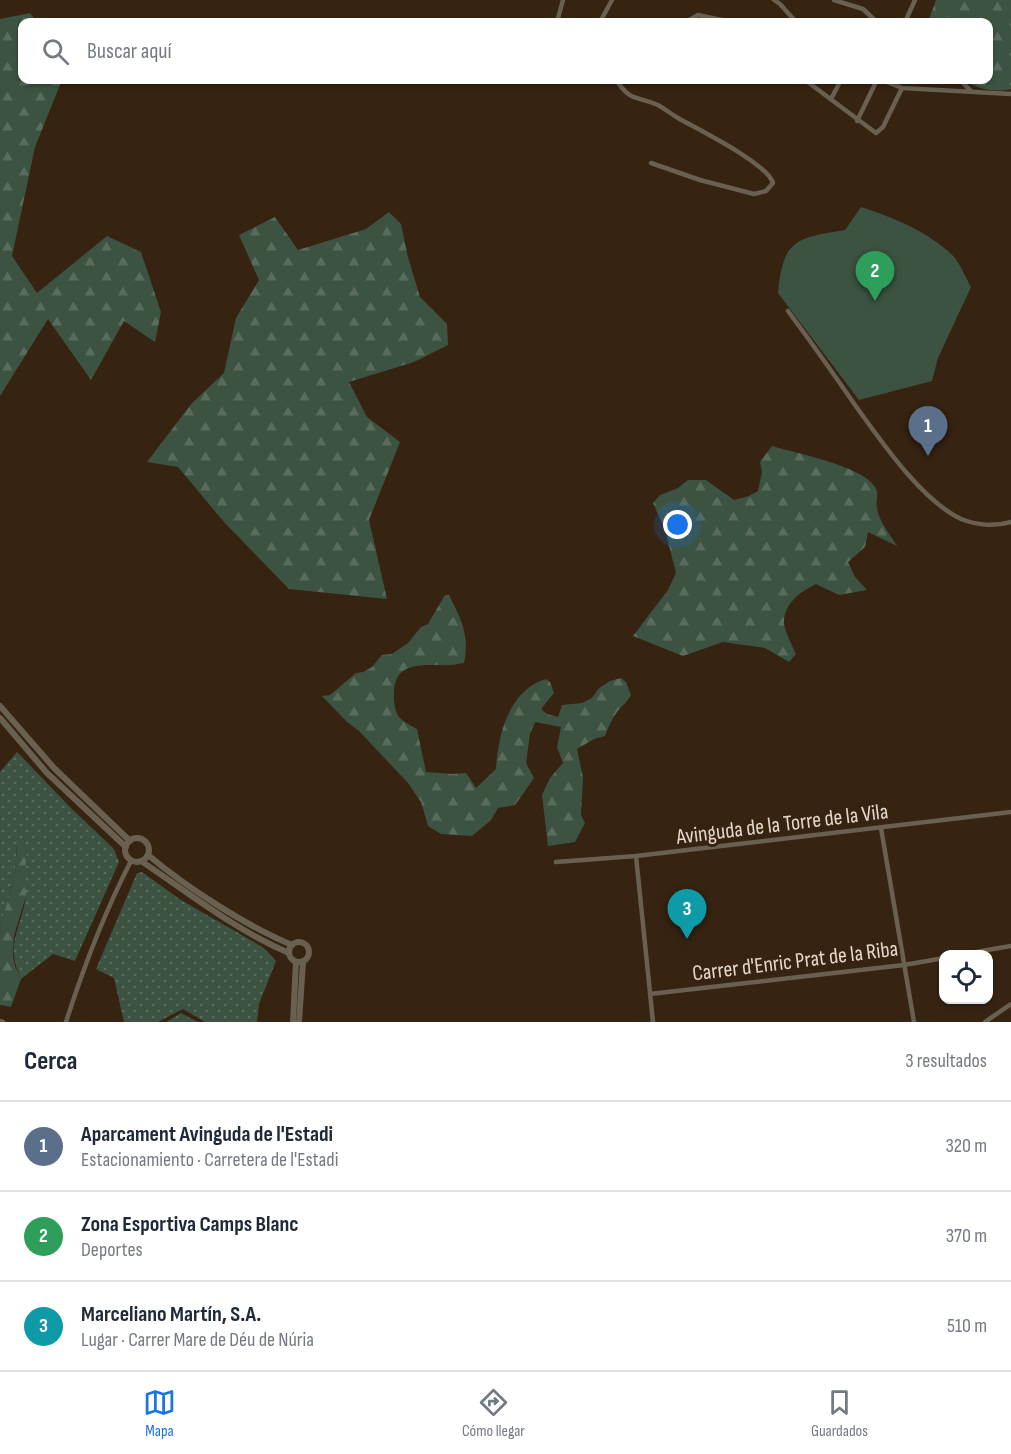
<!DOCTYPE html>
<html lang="es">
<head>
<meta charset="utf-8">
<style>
	:root { --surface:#fff; --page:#f2f2f3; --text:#1f2937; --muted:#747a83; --line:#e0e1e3; --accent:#1a73e8 }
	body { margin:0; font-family:"Sofia Sans Condensed",sans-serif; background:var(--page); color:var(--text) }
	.controls { position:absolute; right:18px; bottom:18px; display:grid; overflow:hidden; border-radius:12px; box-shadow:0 2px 4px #0004 }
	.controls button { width:54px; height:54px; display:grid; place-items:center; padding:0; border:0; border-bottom:2px solid var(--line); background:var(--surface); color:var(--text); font:30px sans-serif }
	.you { position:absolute; left:678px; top:525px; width:21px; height:21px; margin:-15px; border:4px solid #fff; border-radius:50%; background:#1a73e8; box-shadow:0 0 0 9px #1a73e833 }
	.badge { display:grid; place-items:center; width:39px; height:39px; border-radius:50%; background:var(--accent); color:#fff; font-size:20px; font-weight:700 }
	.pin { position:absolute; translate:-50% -50px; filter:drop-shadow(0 2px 3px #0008) }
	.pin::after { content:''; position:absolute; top:32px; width:21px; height:18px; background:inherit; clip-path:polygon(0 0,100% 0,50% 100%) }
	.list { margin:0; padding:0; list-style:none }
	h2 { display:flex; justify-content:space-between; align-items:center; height:78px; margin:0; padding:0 24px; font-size:26px }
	h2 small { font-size:20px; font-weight:400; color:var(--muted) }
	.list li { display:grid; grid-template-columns:39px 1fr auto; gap:18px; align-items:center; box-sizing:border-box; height:90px; padding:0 24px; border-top:2px solid var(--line) }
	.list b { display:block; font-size:22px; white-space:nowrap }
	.list p { margin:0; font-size:20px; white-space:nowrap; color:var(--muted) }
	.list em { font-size:20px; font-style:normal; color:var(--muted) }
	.icon { flex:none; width:33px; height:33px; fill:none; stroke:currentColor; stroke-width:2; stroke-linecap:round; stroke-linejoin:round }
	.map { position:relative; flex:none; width:1011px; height:1022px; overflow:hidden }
	.search { position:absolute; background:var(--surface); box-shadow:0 2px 4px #0004; left:18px; right:18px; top:18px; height:66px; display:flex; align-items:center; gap:15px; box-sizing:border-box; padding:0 21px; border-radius:12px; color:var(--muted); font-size:22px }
	.sheet { height:348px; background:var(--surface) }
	nav { display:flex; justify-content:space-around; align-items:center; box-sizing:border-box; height:84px; border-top:2px solid var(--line); background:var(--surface); font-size:16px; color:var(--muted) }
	nav a { display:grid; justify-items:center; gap:3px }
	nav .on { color:var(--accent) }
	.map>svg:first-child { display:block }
	.grass { fill:url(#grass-dots) }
	.forest { fill:url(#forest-firs) }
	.green { fill:#3d5341 }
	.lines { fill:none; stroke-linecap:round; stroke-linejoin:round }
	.minor { stroke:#696052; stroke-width:4.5 }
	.tertiary { stroke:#696052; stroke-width:6 }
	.labels { text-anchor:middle; stroke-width:6; stroke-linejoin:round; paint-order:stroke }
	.street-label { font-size:22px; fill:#e4d7cc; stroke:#362311 }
</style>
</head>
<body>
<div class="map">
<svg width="1011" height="1022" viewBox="0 0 1011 1022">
	<defs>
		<pattern id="grass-dots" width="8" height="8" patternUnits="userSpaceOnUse" patternTransform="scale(1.5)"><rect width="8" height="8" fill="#3d5341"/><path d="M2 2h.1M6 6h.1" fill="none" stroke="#596b5b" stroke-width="1.8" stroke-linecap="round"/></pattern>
		<pattern id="forest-firs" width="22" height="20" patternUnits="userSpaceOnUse" patternTransform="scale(1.5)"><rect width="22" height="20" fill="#3d5341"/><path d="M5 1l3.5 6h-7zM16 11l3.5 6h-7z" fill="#596b5b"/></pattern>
	</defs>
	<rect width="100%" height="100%" fill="#362311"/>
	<g class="grass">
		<path d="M17 752 72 809 114 849 119 862 75 961 53 954 21 979C6 946 18 934 25 902 27 893 25 883 25 874 25 866 27 859 26 851L17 844 15 875 0 927V772Z"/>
		<polygon points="142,872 181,900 264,948 276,961 259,1004 257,1022 205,1022 183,1009 158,1022 124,1022 114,978 96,969 137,873"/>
		<polygon points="181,1013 198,1022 166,1022"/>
	</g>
	<g class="forest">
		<path d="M936 0H1011V89C996 93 976 89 964 80H988V22H928Z"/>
		<polygon points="30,13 37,22 22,22 22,80 62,80 35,147 12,256 37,293 107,236 141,252 161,312 155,342 124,321 91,380 48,319 0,396 0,19"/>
		<polygon points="389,212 401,224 408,257 420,297 447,324 448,345 414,362 349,382 367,417 400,442 369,520 387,599 289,589 224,522 178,467 147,462 192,403 224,373 236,318 259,280 239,235 275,217 298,250 366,229"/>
		<path d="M772 446C795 453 863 466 875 487 880 495 875 500 877 509 880 523 890 534 897 546L868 532 865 547 848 562 855 577 867 590 839 595 816 584C800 592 784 603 784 623 785 632 792 645 796 654L789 662 765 648 723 642 683 656 633 636 668 590 676 573 665 530 653 503 660 495 678 488 688 480H706L734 500 749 496 758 491 762 472 760 462Z"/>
		<path d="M445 595H449C461 619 470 635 464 663 457 664 449 666 441 665 414 665 392 664 394 699 395 718 401 720 417 729L426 772 452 774 466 773 476 788 496 769C498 734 509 690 546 679L550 682 554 693 541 709 547 714 558 717 562 705 582 703 592 698 599 688 610 681 621 678 626 682 631 695C627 702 622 706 617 712 612 719 608 727 605 736L594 739 577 749 583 777 581 815 585 823 575 842 548 846 542 795 550 778 563 763 557 747 561 727 535 722 530 734 526 763 534 778 515 805 498 808 491 820 472 836 441 834 428 826 421 802 408 783 360 732 346 721 322 696 330 695 356 673 363 672 372 667 382 655 392 654 408 643 421 627 428 624Z"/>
		<polygon points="21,841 26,851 26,896 14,936 13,956 15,966 21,979 11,1007 0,1005 0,927 15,875 17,844"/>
	</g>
	<path class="green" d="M861 207C892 217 932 233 955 258 961 266 966 278 971 287L938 358 932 381 859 400 778 293C783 240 795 238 845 230Z"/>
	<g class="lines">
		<g class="minor">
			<polyline points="774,0 780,4 796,22"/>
			<polyline points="834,0 863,9 877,22"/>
			<polyline points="557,22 563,0"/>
			<polyline points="600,22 612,0"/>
			<polyline points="686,22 698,15 731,22"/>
			<polyline points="905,22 915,0"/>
			<path d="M616 80C632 103 635 95 658 105 665 109 671 114 678 118 697 129 767 163 773 183L766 191 754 194 700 180 651 163"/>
			<polyline points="805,80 876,133 883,127 902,88"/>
			<polyline points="882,80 902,88 1011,94"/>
			<polyline points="960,80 971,91"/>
			<polyline points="831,99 841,80"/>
			<polyline points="857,121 877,80"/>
			<path d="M788 311C811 342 833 373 855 405 881 441 921 500 961 519 976 525 995 527 1011 522"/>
			<polyline points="881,828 914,1022"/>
			<polyline points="636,856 653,1022"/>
			<polyline points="556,862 636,856 1011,812"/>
			<polyline points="964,954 1011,946"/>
			<polyline points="650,994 904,965 944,958"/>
			<polyline points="0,1021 3,1022"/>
			<path d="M66 1022C84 966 104 913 131 861"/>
			<polyline points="985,1022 1011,1004"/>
		</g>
		<g class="tertiary">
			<polyline points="0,706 54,768 130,841"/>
			<polyline points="0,718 47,773 126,847"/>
			<circle cx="137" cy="850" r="12"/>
			<path d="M148 855C186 887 246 926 292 945"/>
			<path d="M141 861C189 893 235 930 289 953"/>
			<circle cx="299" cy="952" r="10"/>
			<polyline points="293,1022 296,962"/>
			<polyline points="299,1022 303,962"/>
		</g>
	</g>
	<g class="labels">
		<g class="street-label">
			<text transform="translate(782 823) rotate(-7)" y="8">Avinguda de la Torre de la Vila</text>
			<text transform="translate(795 960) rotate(-7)" y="8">Carrer d'Enric Prat de la Riba</text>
		</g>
	</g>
</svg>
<div class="controls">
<button><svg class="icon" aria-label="locate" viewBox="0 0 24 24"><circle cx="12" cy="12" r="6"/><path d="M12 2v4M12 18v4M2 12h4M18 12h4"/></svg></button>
</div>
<div class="you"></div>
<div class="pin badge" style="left:928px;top:456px;background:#5c6f8a">1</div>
<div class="pin badge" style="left:875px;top:301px;background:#2e9e5b">2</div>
<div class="pin badge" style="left:687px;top:939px;background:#0f9aa8">3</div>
<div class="search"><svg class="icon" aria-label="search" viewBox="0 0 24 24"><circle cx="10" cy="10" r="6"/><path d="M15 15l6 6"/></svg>Buscar aquí</div>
</div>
<section class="sheet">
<h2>Cerca<small>3 resultados</small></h2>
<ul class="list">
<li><span class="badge" style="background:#5c6f8a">1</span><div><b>Aparcament Avinguda de l'Estadi</b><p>Estacionamiento · Carretera de l'Estadi</p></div><em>320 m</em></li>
<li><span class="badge" style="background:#2e9e5b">2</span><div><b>Zona Esportiva Camps Blanc</b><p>Deportes</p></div><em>370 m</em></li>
<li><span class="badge" style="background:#0f9aa8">3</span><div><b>Marceliano Martín, S.A.</b><p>Lugar · Carrer Mare de Déu de Núria</p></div><em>510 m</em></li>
</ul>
</section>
<nav>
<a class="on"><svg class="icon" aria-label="map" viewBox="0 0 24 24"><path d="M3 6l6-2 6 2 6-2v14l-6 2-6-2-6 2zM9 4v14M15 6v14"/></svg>Mapa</a>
<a><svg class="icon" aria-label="directions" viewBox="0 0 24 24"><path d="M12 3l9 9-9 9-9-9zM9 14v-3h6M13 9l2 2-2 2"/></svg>Cómo llegar</a>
<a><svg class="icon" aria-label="saved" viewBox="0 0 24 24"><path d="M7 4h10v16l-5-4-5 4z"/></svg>Guardados</a>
</nav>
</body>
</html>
